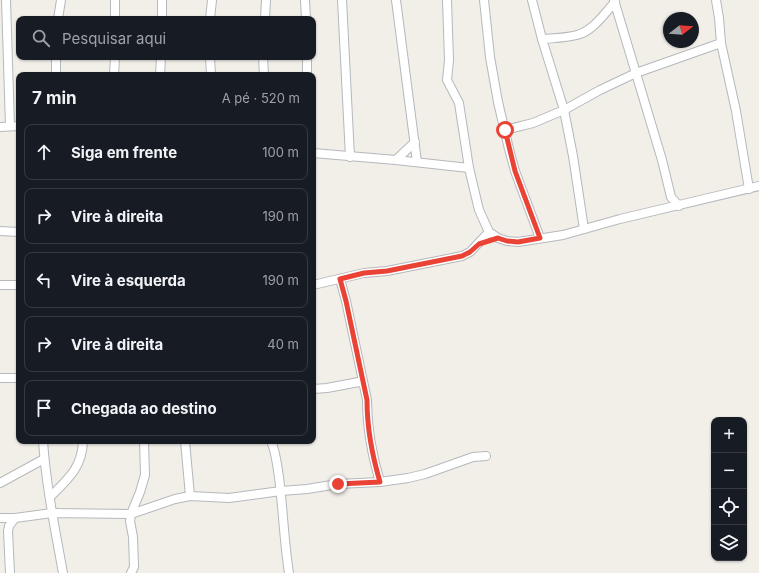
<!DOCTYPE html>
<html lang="pt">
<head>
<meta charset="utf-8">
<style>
	:root { --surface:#171b24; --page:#242831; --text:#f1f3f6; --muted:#9ea1a6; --line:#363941 }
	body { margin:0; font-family:Inter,sans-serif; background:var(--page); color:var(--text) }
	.controls { position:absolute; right:12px; bottom:12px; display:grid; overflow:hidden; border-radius:8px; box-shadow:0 1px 3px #0004 }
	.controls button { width:36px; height:36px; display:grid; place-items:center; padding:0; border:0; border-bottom:1px solid var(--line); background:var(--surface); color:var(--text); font:20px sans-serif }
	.compass { position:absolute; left:663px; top:12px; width:36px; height:36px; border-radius:50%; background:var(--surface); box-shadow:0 1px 3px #0004; rotate:73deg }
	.stop { position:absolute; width:12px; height:12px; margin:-9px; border:3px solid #ea4335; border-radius:50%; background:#fff }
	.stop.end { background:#ea4335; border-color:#fff; box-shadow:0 1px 4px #0008 }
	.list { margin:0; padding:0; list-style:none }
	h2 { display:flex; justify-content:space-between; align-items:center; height:52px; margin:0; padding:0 16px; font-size:17px }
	h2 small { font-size:13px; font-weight:400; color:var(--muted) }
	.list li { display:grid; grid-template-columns:26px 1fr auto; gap:12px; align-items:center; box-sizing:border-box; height:56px; margin:0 8px 8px; padding:0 8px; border:1px solid var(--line); border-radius:8px }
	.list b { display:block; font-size:15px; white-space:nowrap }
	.list em { font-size:13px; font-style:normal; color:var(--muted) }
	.icon { flex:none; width:22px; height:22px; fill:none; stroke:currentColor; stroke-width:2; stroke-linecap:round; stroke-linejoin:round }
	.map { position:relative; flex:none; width:759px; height:573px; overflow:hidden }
	.search { position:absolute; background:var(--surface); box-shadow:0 1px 3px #0004; left:16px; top:16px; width:300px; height:44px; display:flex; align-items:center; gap:10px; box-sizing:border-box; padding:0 14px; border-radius:8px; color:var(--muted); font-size:15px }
	.panel { position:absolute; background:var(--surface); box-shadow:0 1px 3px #0004; left:16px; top:72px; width:300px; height:372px; border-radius:8px }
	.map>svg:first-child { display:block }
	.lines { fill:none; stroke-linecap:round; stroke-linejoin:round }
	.minor-casing { stroke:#b5b8bc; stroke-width:10 }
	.minor { stroke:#fff; stroke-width:8 }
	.route { stroke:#ea4335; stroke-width:5 }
</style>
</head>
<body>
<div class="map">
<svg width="759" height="573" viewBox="0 0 759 573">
	<rect width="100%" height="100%" fill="#f1efe8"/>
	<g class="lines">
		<defs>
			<g id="minor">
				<polyline points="6,0 10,126"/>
				<polyline points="115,0 115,19"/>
				<polyline points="305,0 306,19"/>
				<polyline points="342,0 350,157"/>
				<polyline points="396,0 417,162"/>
				<polyline points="447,0 449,60 447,80 459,103 469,168 479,210 489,232 498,238 507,241 518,242 563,235 620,219 759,186"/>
				<polyline points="484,0 490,57 498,102 509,149 515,171 540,238"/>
				<polyline points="532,0 542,39 564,110 573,156 584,229"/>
				<polyline points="614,0 662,160 671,197 679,206"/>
				<polyline points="716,0 719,18 721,43 736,111 749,189"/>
				<polyline points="58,19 61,0"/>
				<polyline points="162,19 162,0"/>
				<polyline points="210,19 212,0"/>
				<polyline points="265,19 266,0"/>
				<path d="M542 39C554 38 566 38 577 35 593 31 604 14 615 2"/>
				<polyline points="210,57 211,75"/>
				<polyline points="263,57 264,75"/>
				<polyline points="307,57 307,75"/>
				<polyline points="56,75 56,57"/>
				<polyline points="114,75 115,57"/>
				<polyline points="160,75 161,57"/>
				<polyline points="0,127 19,126"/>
				<polyline points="505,130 533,123 564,110 600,90 636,73 721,43"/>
				<polyline points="313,153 396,160 469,168"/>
				<polyline points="396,160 415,142"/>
				<polyline points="0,231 19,232"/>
				<path d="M340 279 346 301 367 400C367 428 372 455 380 482"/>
				<polyline points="0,285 19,285"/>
				<polyline points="313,285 364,273 387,271 462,256 470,252 489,232"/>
				<polyline points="0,378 19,378"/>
				<polyline points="313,389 327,388 359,382 363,383"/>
				<path d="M43 441C46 485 55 529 63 573"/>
				<polyline points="185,441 190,496"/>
				<path d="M271 441C276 452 277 465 279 477 283 509 284 541 289 573"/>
				<polyline points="0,483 44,459"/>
				<path d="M50 497C68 479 82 468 83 441"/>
				<polyline points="0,518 15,518 52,513 131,514 175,499 190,496 229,498 281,491 307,489 338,484 380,482 408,478 425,474 473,457 486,456"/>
				<polyline points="10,573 8,531 9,526 15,518"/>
				<polyline points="131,573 134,567 133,537 130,521 131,514 140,492 145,475 144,441"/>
			</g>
		</defs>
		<use href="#minor" class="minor-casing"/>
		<use href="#minor" class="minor"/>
	</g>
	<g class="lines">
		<path class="route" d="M338 484 380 482C372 455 367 428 367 400L346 301 340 279 364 273 387 271 462 256 470 252 479 244 498 238 507 241 518 242 540 238 515 171 505 130"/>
	</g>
</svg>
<div class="controls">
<button>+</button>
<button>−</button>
<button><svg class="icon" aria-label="locate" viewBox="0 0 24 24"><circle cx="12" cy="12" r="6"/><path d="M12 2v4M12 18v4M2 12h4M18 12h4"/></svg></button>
<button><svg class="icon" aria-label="layers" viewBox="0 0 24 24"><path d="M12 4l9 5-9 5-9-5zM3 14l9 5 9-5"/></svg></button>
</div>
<svg class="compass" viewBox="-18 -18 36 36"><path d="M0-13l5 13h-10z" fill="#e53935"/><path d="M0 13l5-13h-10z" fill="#9ea1a6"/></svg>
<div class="stop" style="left:505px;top:130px"></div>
<div class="stop end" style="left:338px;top:484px"></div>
<div class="search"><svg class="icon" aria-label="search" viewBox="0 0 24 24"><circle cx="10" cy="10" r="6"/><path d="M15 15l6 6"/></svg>Pesquisar aqui</div>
<section class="panel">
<h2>7 min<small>A pé · 520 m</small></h2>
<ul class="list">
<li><svg class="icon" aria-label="ahead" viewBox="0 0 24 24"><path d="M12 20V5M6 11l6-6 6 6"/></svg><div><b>Siga em frente</b></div><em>100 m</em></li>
<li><svg class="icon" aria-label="right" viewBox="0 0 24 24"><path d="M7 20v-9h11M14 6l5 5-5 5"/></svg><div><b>Vire à direita</b></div><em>190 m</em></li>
<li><svg class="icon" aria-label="left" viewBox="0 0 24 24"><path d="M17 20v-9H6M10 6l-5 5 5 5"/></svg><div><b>Vire à esquerda</b></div><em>190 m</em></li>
<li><svg class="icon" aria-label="right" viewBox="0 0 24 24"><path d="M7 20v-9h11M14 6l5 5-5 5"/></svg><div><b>Vire à direita</b></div><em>40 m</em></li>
<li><svg class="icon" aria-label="arrive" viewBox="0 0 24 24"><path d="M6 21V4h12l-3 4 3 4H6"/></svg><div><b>Chegada ao destino</b></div></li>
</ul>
</section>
</div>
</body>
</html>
